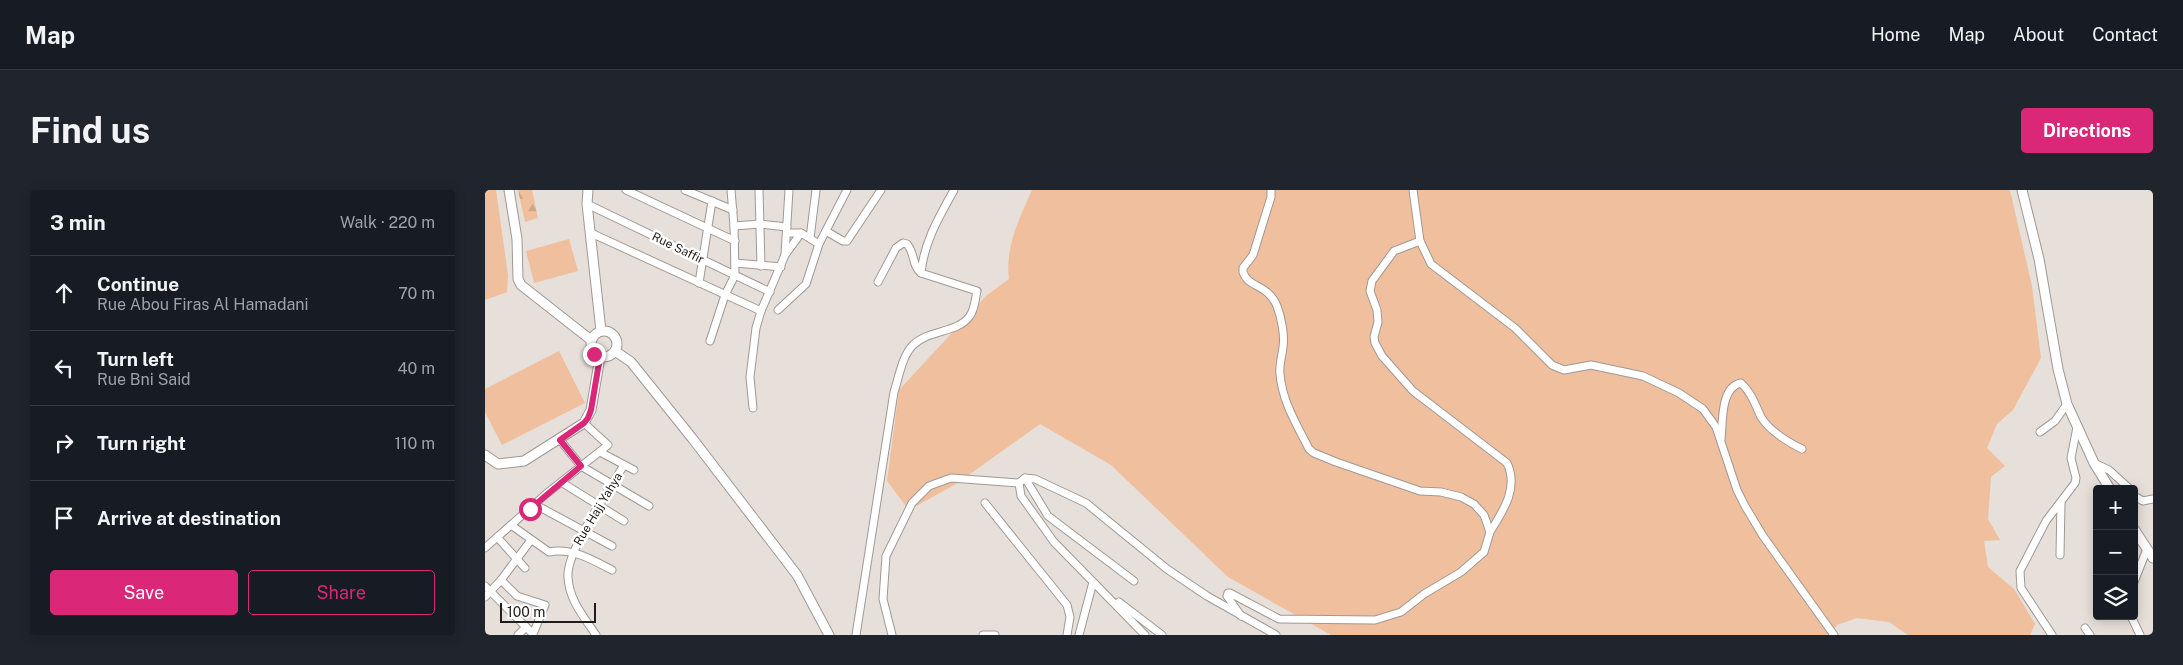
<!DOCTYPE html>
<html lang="en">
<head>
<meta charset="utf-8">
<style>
	:root { --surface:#171b24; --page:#20242c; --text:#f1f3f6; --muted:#9ea1a6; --line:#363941; --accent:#db2777 }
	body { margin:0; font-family:"Public Sans",sans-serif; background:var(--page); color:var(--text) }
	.controls { position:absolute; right:15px; bottom:15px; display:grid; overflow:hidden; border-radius:5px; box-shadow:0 2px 12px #0003 }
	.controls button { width:45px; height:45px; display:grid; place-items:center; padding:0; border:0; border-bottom:1px solid var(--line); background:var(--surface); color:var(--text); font:25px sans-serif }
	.scale { position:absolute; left:15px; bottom:12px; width:96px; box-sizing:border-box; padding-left:5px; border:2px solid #201d1c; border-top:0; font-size:14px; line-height:18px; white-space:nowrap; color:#201d1c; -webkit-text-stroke:4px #fff; paint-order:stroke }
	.stop { position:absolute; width:15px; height:15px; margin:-11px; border:4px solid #db2777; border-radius:50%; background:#fff }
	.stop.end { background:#db2777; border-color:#fff; box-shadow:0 1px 5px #0008 }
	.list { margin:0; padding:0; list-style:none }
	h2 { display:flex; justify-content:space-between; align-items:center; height:65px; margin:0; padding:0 20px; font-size:21px }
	h2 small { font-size:16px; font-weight:400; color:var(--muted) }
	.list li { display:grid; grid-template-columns:32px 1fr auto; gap:15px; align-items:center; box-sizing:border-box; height:75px; padding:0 20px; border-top:1px solid var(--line) }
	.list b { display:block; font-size:19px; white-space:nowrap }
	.list p { margin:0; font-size:16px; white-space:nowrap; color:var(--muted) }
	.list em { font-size:16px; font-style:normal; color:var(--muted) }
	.actions { display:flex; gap:10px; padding:15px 20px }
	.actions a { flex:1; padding:11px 0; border:1px solid var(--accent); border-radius:5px; text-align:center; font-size:18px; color:var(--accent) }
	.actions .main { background:var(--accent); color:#fff }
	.icon { flex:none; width:28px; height:28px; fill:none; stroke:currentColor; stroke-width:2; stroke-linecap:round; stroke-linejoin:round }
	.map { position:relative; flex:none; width:1668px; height:445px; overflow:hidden; border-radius:5px }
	header { display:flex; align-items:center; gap:30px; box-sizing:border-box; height:70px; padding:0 25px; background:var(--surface); border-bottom:1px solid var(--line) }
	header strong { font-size:24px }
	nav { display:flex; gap:28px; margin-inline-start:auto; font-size:18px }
	.intro { display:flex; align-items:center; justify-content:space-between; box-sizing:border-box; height:120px; padding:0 30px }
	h1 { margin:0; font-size:35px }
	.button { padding:12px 22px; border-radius:5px; background:var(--accent); color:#fff; font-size:18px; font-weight:700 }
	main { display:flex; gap:30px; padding:0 30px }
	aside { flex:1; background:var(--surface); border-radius:5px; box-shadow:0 2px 12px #0003 }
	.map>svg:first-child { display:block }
	.green { fill:#f0bf9e }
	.forest { fill:url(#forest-firs) }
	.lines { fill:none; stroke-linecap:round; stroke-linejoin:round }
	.minor-casing { stroke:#9f9995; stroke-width:9 }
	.tertiary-casing { stroke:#9f9995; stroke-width:11 }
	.minor { stroke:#fff; stroke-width:7 }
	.tertiary { stroke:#fff; stroke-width:9 }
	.route { stroke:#db2777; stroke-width:6 }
	.labels { text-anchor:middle; stroke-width:5; stroke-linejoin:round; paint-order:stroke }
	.street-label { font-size:12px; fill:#201d1c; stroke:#fff }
</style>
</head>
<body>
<header>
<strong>Map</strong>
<nav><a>Home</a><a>Map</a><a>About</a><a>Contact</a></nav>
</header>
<div class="intro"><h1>Find us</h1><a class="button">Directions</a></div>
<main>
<aside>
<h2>3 min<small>Walk · 220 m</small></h2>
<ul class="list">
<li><svg class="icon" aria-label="ahead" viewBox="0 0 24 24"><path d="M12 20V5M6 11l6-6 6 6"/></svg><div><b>Continue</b><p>Rue Abou Firas Al Hamadani</p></div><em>70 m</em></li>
<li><svg class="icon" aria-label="left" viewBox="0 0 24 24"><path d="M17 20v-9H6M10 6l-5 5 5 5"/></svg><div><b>Turn left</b><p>Rue Bni Said</p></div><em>40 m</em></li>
<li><svg class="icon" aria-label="right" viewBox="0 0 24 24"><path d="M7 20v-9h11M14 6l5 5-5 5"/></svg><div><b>Turn right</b></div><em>110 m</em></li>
<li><svg class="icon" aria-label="arrive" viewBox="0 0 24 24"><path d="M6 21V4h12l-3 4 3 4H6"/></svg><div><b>Arrive at destination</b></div></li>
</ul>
<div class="actions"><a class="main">Save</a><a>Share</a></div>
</aside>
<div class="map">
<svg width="1668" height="445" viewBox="0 0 1668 445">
	<defs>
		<pattern id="forest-firs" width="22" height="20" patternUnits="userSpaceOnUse" patternTransform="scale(1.25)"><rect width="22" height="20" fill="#f0bf9e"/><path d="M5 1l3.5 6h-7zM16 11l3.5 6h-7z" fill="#cea488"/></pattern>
	</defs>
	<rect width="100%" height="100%" fill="#e6dfda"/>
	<g class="green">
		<polygon points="0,0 11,0 23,85 22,102 0,110"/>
		<path d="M547 0H1525L1547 96 1556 168 1528 220 1512 234 1502 258 1520 276 1506 287 1503 329 1515 350 1499 351 1503 377 1529 399 1550 434 1545 445H1423L1404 432 1372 428 1352 435 1345 445H846L743 387 626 275 555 234 471 294 424 320 402 291 414 200 502 105 524 89C520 57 534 29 547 0Z"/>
		<polygon points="84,49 93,81 49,93 41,61"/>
		<polygon points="74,161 100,213 17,255 0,222 0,199"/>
	</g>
	<polygon class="forest" points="33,0 47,0 53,28 40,32"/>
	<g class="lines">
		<defs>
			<g id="minor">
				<polyline points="141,0 250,51"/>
				<polyline points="200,0 248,20"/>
				<polyline points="274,0 276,76"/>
				<polyline points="928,0 935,51 946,74 1030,138 1067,175 1079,180 1106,175 1158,186 1194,203 1218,219 1231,237 1252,300 1260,316 1278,346 1349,445"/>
				<polyline points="102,14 285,102"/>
				<polyline points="249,36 275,34 302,37"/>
				<polyline points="341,41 358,51 362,51 396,0"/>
				<polyline points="106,43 276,121"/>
				<polyline points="302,43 316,43 334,54"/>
				<polyline points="325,48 331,0"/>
				<path d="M935 51 909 61 887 91 885 101 892 120 893 132 889 147 890 153 897 166 928 201 1022 273C1034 298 1018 321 1005 342"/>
				<polyline points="300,64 304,0"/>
				<polyline points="250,73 296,77"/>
				<path d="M393 92 411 58 418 53 422 54C430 63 427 76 436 83"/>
				<polyline points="214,93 227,11"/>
				<polyline points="293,120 321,94 334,54 362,0"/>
				<polyline points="225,151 240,105 250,85 249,36 246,0"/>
				<polyline points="268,218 265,187 271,138 276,121 300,65 316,43"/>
				<polyline points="1555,242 1570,231 1582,214"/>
				<path d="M1236 249C1238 233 1235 197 1256 193 1266 202 1270 214 1276 227 1284 240 1303 252 1317 259"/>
				<polyline points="75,250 96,276 164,316"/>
				<polyline points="115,262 149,280"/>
				<polyline points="1609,273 1624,280 1645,299"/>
				<polyline points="540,288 563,326 649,391"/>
				<polyline points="76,292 139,331"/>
				<polyline points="534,293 536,306 569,352 660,445"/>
				<polyline points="1649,306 1658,311 1668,309"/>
				<polyline points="500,313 582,415 585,427 582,445"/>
				<polyline points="49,314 127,356"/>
				<path d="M26 335 64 362C86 357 108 370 127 380"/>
				<polyline points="12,347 40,378"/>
				<polyline points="0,358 61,304 123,255 99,233"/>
				<polyline points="1575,365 1576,313"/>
				<polyline points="1649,392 1662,359"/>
				<polyline points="0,396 48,444 60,415 32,406 16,390"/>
				<polyline points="0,407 16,390 46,350"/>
				<polyline points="634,412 677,445"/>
				<path d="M756 426 742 406 743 403H745L794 429 890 430 916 422 939 404 976 382 999 362 1005 342 999 325 989 314 976 307 956 302 935 301 851 272 829 263 824 259C812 235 797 211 795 184 794 175 797 166 798 157 800 145 796 127 792 116 783 94 763 98 758 82V78L768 65 786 7V0"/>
				<polyline points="1646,426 1655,445"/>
				<polyline points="1600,438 1605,445"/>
				<polyline points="33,445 41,437"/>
				<path d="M111 445C99 427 84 410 83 387 81 361 125 299 139 275"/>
				<path d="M371 445 409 202C414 187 417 166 428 155 443 140 472 143 484 127 490 120 490 109 492 101L436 83C439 52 454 27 469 0"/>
				<polyline points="407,445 398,409 401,366 427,313 444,296 466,288 534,293 540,288 550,289 601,313 682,379 722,406 791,445"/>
				<polyline points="498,445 510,445"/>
				<polyline points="594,445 608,392"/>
				<polyline points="1567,445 1536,398 1535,381 1561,331 1590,293 1591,288 1586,268 1592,237"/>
			</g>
			<g id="tertiary">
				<polyline points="24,0 32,49 33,89 36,95 106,150"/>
				<polyline points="103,0 102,14 116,141"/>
				<polyline points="1537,0 1554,69 1573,179 1582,214 1609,273 1625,299"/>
				<circle cx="119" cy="154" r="13"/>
				<polyline points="130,161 146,172 207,248 312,385 344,445"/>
				<polyline points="0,265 13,274 39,271 99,233 106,220 115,167"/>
				<polyline points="1649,339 1668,368"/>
			</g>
		</defs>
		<use href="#minor" class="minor-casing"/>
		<use href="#tertiary" class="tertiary-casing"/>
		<use href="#minor" class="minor"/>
		<use href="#tertiary" class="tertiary"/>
	</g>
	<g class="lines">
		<polyline class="route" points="45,319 96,276 75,250 99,233 103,228 106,220 115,167 109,164"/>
	</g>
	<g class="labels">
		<g class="street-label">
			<text transform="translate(193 58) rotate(26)" y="4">Rue Saffir</text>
			<text transform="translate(113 319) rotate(-59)" y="4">Rue Hajj Yahya</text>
		</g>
	</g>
</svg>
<div class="controls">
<button>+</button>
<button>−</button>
<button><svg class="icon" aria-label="layers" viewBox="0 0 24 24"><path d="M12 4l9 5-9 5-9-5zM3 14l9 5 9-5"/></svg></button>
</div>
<div class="scale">100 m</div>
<div class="stop" style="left:45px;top:319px"></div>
<div class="stop end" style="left:109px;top:164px"></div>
</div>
</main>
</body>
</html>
